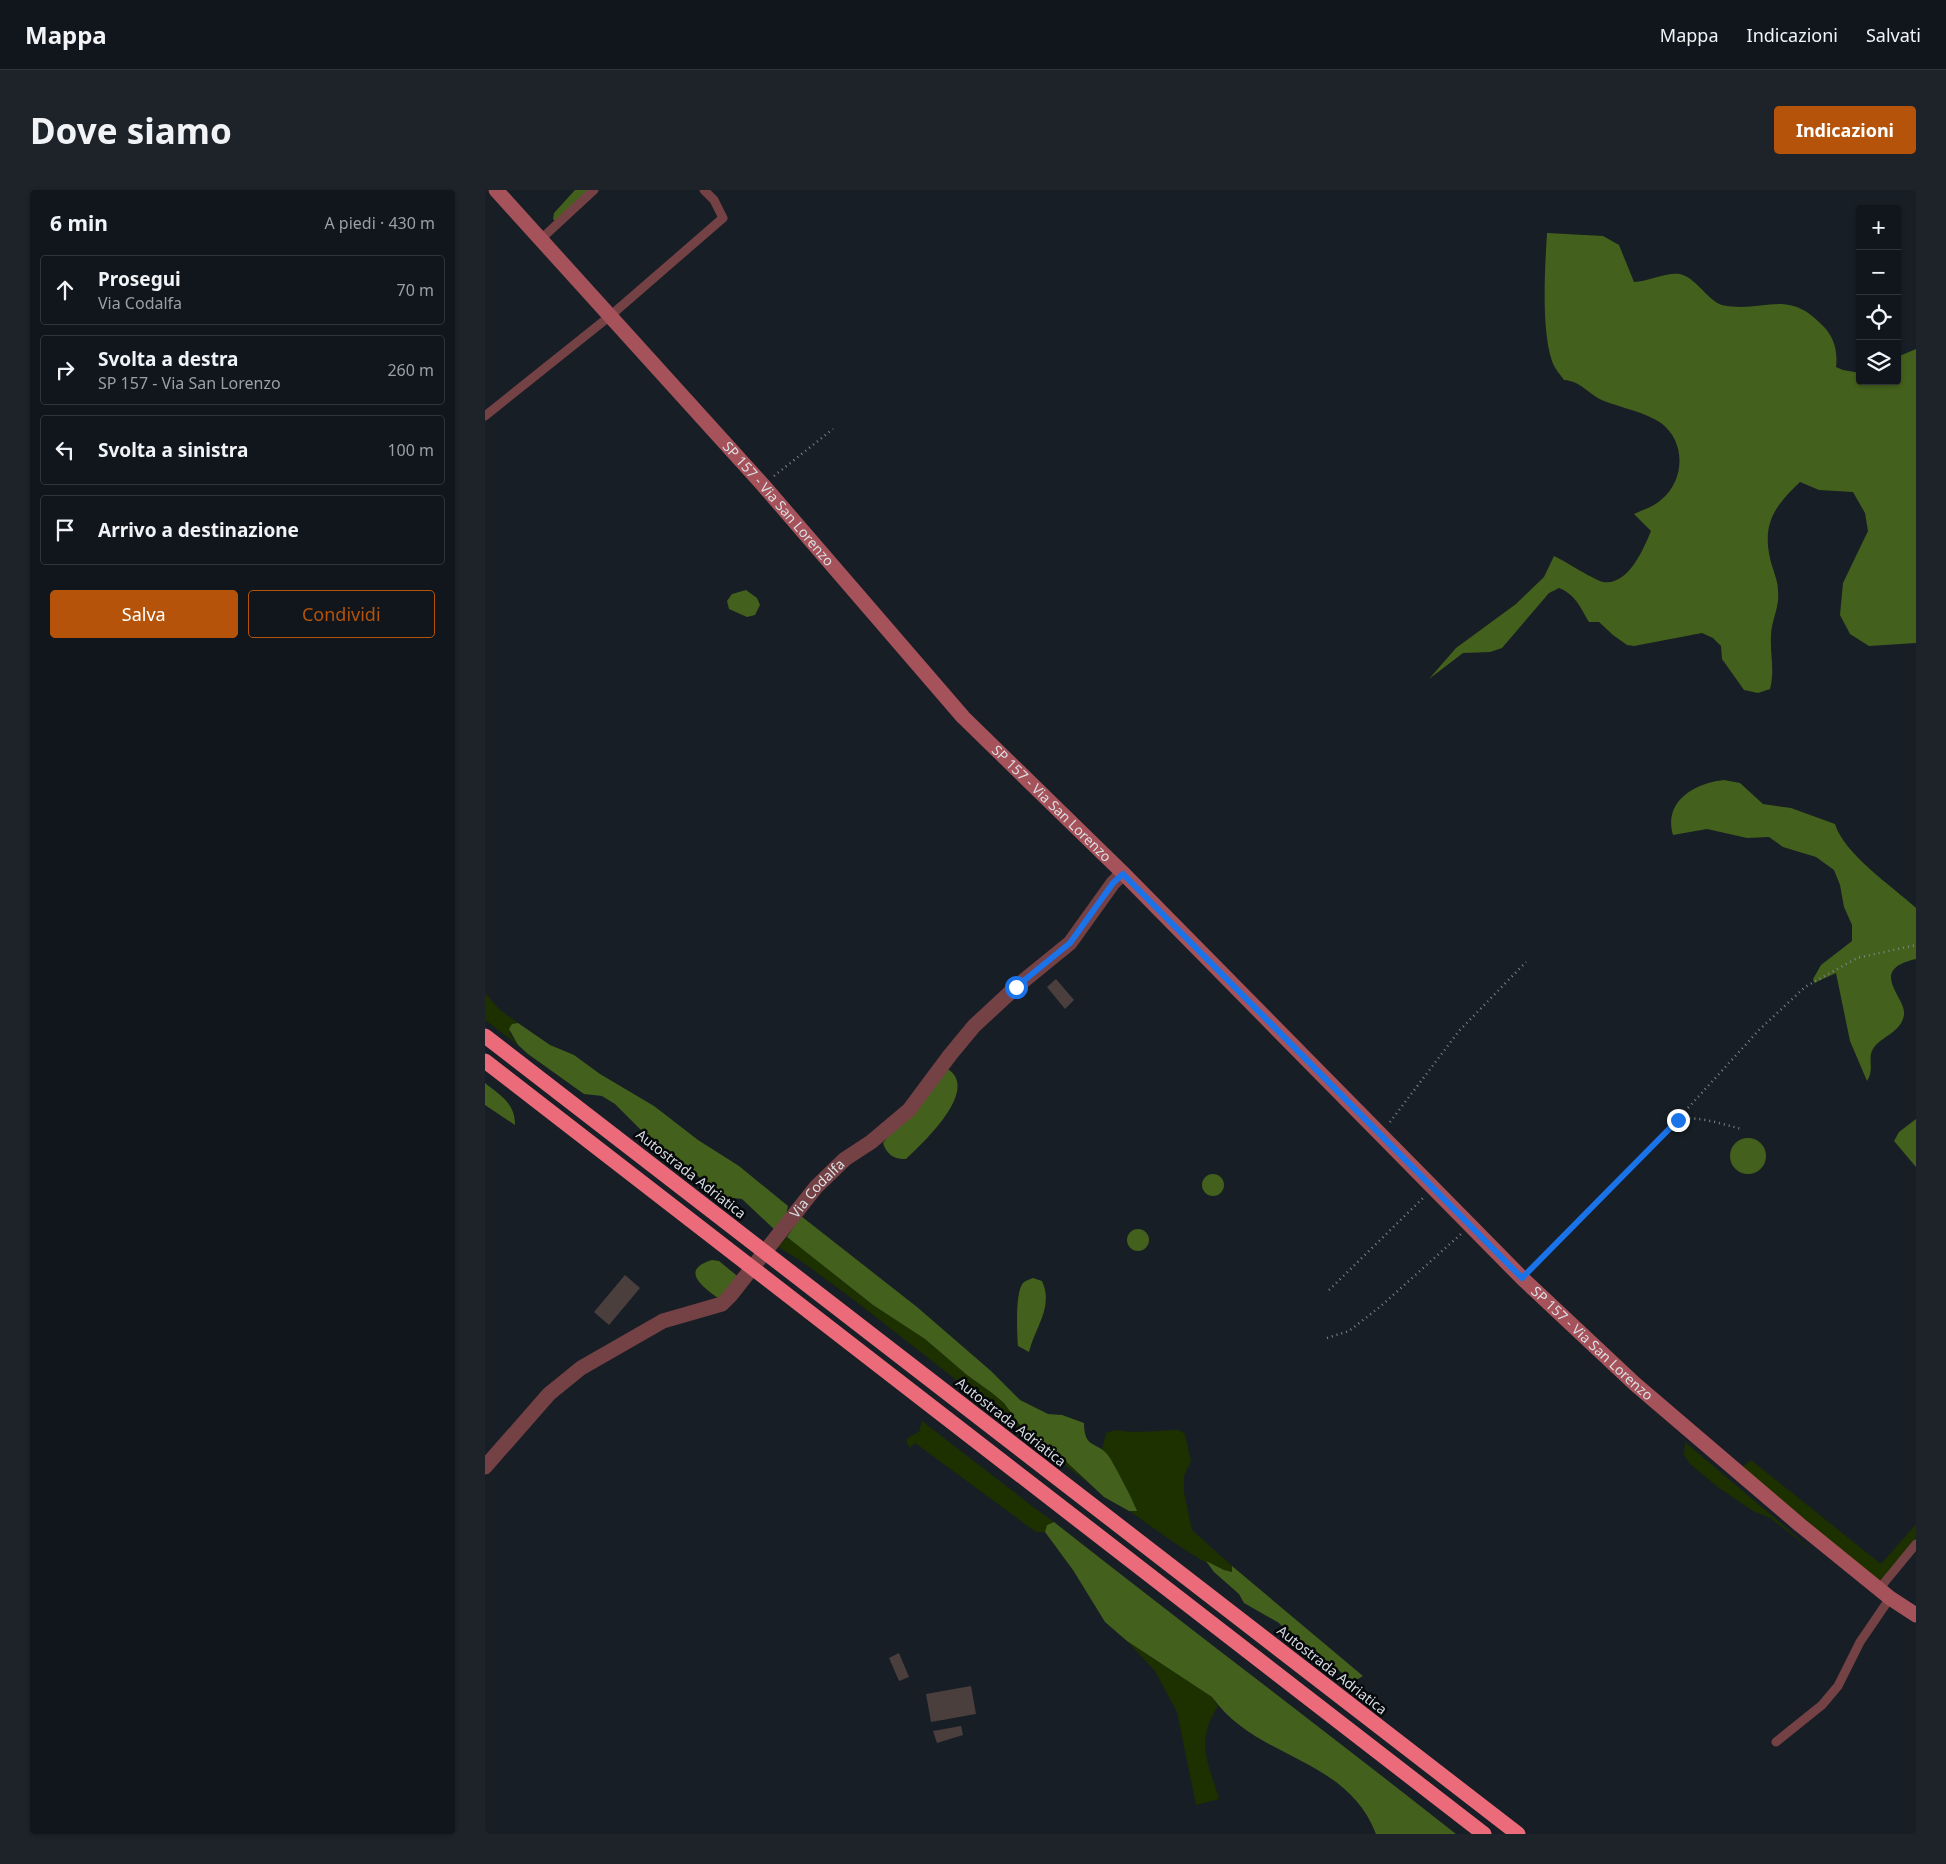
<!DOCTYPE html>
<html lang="it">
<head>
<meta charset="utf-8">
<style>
	:root { --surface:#11161c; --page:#1e2329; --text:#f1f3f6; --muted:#9c9fa3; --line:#30353b; --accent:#b45309 }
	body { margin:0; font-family:"Noto Sans",sans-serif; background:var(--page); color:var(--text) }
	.controls { position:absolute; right:15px; top:15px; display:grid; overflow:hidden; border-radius:5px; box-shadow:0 1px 4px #0004 }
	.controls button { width:45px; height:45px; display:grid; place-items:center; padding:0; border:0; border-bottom:1px solid var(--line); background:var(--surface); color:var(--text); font:25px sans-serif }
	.stop { position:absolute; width:15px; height:15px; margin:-11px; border:4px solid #1a73e8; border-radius:50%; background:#fff }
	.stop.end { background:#1a73e8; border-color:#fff; box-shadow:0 1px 5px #0008 }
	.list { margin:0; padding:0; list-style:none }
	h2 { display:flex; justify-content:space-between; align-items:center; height:65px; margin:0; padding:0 20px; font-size:21px }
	h2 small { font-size:16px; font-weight:400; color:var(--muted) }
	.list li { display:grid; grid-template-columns:32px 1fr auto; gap:15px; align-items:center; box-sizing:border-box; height:70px; margin:0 10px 10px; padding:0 10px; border:1px solid var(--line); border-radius:5px }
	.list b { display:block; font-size:19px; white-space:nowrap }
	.list p { margin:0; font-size:16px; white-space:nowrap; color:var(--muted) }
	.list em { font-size:16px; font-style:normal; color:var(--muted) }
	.actions { display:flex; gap:10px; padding:15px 20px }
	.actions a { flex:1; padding:11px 0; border:1px solid var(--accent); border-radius:5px; text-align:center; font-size:18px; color:var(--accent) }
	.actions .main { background:var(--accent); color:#fff }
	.icon { flex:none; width:28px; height:28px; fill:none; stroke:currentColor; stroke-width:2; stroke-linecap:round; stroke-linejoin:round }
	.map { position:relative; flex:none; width:1431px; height:1644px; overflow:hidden; border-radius:5px }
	header { display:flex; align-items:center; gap:30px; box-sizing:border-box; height:70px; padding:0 25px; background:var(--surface); border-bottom:1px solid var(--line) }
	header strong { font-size:24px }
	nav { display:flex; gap:28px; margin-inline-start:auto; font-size:18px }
	.intro { display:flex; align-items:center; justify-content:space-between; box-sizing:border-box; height:120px; padding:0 30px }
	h1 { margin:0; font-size:35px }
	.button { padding:12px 22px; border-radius:5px; background:var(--accent); color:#fff; font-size:18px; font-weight:700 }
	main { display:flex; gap:30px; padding:0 30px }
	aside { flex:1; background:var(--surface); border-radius:5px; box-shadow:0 1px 4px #0004 }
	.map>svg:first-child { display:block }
	.green { fill:#1d3000 }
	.forest { fill:#43601c }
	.building { fill:#4b3f3e }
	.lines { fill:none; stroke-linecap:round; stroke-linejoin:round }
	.path { stroke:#7e848a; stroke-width:2.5; stroke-dasharray:1 4; stroke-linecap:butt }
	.service { stroke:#744145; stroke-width:9 }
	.minor { stroke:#744145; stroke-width:15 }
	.secondary { stroke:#a5525a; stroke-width:15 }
	.motorway { stroke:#ec6b7a; stroke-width:15 }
	.route { stroke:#1a73e8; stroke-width:6 }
	.labels { text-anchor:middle; stroke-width:5; stroke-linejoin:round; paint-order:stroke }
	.street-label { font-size:14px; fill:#dadfe4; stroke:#06080b }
</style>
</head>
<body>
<header>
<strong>Mappa</strong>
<nav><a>Mappa</a><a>Indicazioni</a><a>Salvati</a></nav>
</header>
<div class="intro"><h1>Dove siamo</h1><a class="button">Indicazioni</a></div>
<main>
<aside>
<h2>6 min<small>A piedi · 430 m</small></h2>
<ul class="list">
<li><svg class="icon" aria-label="ahead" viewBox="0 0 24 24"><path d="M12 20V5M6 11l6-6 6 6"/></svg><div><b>Prosegui</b><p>Via Codalfa</p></div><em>70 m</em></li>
<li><svg class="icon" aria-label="right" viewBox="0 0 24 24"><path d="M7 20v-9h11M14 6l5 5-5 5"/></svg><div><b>Svolta a destra</b><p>SP 157 - Via San Lorenzo</p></div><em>260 m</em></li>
<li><svg class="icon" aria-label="left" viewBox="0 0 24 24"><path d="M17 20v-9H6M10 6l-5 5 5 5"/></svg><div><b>Svolta a sinistra</b></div><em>100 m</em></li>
<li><svg class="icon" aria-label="arrive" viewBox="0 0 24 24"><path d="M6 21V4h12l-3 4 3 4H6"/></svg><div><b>Arrivo a destinazione</b></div></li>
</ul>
<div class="actions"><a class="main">Salva</a><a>Condividi</a></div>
</aside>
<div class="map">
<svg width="1431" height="1644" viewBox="0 0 1431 1644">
	<rect width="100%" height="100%" fill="#171e25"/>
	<g class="green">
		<polygon points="0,803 15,820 33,833 27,834 25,844 33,855 0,830"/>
		<polygon points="302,1047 388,1115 440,1149 482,1185 507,1203 519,1213 534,1234 573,1264 603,1293 369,1110 316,1071 293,1057"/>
		<polygon points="437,1231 551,1319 569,1332 562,1335 560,1342 551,1342 430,1253 425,1258 421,1251 424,1247 434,1242"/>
		<path d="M631 1240C652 1244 673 1240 694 1240L700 1244 706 1271 699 1286V1302L707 1340 747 1376V1382C719 1378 670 1338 644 1321H651C646 1306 628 1271 617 1259L621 1243Z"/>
		<polygon points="1200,1252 1330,1362 1285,1328 1268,1321 1234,1298 1205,1274 1199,1265"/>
		<polygon points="1266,1270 1396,1374 1431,1334 1431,1348 1398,1390 1394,1391 1256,1278"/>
		<path d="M642 1451 727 1507 733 1516C710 1553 723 1571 734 1609L711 1615 692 1522 670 1481Z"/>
	</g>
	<g class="forest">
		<polygon points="90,0 106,0 72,33 68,29 69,23"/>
		<path d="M1062 43 1118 46 1134 55 1149 92C1163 92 1186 80 1198 85 1212 90 1225 112 1237 115 1278 124 1301 97 1337 135 1349 146 1353 161 1351 177L1358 180 1375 183V191H1412V167L1431 159V453L1384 456 1365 444 1355 425 1358 393 1383 341 1380 323 1368 302 1334 300 1315 292C1291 315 1277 332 1285 368 1287 379 1293 389 1293 401 1295 417 1286 431 1286 446 1285 466 1290 480 1285 499L1273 503 1259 500 1237 469 1236 456 1228 448 1217 443 1149 456 1142 455 1128 445 1114 432H1104C1095 417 1091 405 1074 398L1064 403 1017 458 1005 462 978 463 944 489 971 458 1031 414 1059 387 1069 366C1078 370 1111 391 1118 392 1143 396 1158 360 1166 341L1149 324C1158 320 1170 316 1177 309 1200 289 1201 252 1176 233 1160 222 1137 218 1119 211 1104 205 1096 191 1079 190 1075 184 1069 178 1067 171 1056 139 1060 77 1062 43Z"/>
		<polygon points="261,400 272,408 275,415 270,425 262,427 244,419 242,411 247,404"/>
		<path d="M1239 590 1255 593 1278 614 1306 618 1350 634C1359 664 1407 696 1431 718V769C1381 780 1422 808 1419 825 1416 843 1396 846 1388 859 1382 868 1390 879 1382 891L1365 851 1351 783 1329 793 1328 789 1336 775 1367 751V735L1359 717 1355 695 1349 680 1331 667 1298 657 1284 647 1262 648 1222 639 1188 645C1178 612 1209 593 1239 590Z"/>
		<polygon points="33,833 65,855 89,865 115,884 169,916 213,950 254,976 303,1016 301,1025 291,1041 257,1009 239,1007 231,1002 217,989 173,957 130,914 117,906 99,904 43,864 33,855 24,839 27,834"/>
		<path d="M459 877C500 896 437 954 421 969 410 970 401 964 398 953Z"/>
		<path d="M0 893C16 906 30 913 30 935L0 915Z"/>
		<polygon points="1431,929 1431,977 1409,951 1414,942"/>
		<circle cx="1263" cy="966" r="18"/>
		<circle cx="728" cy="995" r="11"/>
		<path d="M316 1026 432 1117 506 1181 535 1210 563 1224 577 1225 599 1233C599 1261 614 1250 625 1268 633 1282 646 1306 652 1321H644L619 1307 573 1264 534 1234 519 1213 507 1203 482 1185 440 1149 388 1115 302 1047Z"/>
		<circle cx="653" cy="1050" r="11"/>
		<path d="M227 1070 234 1071 256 1089 233 1108C218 1097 194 1080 227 1070Z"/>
		<path d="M548 1088 557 1091C569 1117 550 1137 544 1162L533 1156C532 1143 530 1102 538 1093 540 1091 545 1089 548 1088Z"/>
		<path d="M569 1332C702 1437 838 1539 971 1644H891C861 1566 773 1571 727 1507L642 1451 620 1432 588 1380 560 1342 562 1335Z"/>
		<polygon points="721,1371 739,1380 747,1382 747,1376 878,1486 871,1490 863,1488 845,1473 817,1458 794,1433 759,1413 754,1404 729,1382"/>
	</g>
	<g class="building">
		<polygon points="571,789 589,810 580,819 562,797"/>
		<polygon points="140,1085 155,1098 124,1135 109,1122"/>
		<polygon points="414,1463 424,1487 414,1491 404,1468"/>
		<polygon points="486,1496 491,1524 446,1532 441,1504"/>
		<polygon points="476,1536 478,1545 452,1553 448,1541"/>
	</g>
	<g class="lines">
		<g class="path">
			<polyline points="289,286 348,239"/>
			<polyline points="1193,929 1274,840 1320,797 1372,768 1431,755"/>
			<polyline points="905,932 974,841 1041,772"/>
			<path d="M1047 1078 1193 929C1215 926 1236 934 1257 939"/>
			<polyline points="844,1100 938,1008"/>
			<polyline points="842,1148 864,1141 896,1116 976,1044"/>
		</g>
		<g class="service">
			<polyline points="56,49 109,0"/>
			<polyline points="0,226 125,126 238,28 229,10 219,0"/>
			<polyline points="1394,1399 1431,1354"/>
			<polyline points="1291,1552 1337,1515 1353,1496 1375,1452 1405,1408"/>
		</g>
		<path class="minor" id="s1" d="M0 1277 64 1204 96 1178 178 1131 237 1114 245 1106 331 997 360 969 386 952 424 920 465 865 489 836 531 797 585 753 628 693 638 683"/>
		<path class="secondary" id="s2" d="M11 0 278 295 478 527 638 683 1037 1088 1150 1194 1315 1335 1405 1408 1431 1425"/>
		<g class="motorway">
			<polyline points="0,846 1033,1644"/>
			<polyline points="0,871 999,1644"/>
		</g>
	</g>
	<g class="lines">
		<polyline class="route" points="531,797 585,753 628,693 638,684 1037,1088 1193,930"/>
	</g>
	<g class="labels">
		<g class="street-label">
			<text dy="5" stroke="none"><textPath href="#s2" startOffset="422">SP 157 - Via San Lorenzo</textPath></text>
			<text dy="5" stroke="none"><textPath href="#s2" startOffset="828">SP 157 - Via San Lorenzo</textPath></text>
			<text transform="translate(206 984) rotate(38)" y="5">Autostrada Adriatica</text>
			<text dy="5" stroke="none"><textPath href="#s1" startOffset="444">Via Codalfa</textPath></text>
			<text dy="5" stroke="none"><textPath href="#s2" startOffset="1592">SP 157 - Via San Lorenzo</textPath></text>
			<text transform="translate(526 1232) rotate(38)" y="5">Autostrada Adriatica</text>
			<text transform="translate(847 1480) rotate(38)" y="5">Autostrada Adriatica</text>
		</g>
	</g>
</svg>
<div class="controls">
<button>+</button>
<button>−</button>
<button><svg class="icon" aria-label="locate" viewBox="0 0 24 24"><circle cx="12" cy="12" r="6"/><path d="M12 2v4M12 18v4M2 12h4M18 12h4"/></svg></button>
<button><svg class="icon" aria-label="layers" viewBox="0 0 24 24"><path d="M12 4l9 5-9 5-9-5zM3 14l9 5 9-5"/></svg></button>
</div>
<div class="stop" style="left:531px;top:797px"></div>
<div class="stop end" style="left:1193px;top:930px"></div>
</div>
</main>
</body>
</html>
